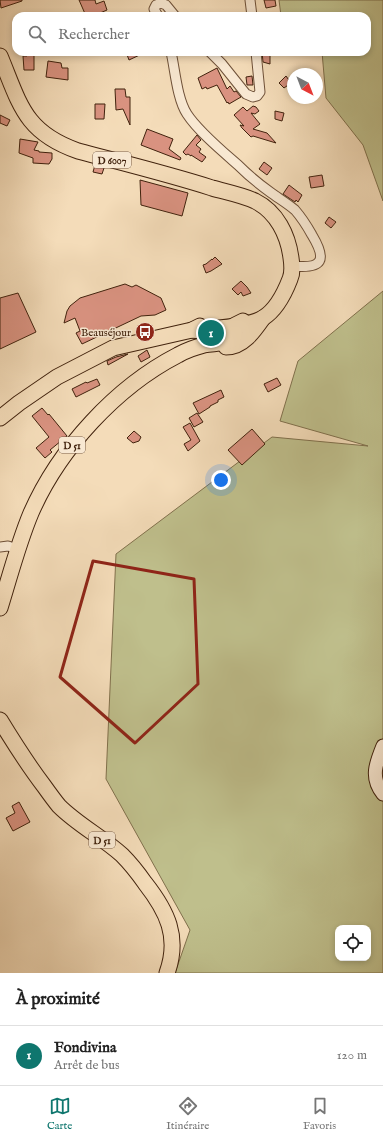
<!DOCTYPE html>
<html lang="fr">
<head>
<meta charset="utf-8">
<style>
	:root { --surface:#fff; --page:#f6f6f6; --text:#222; --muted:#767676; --line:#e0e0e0; --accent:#0f766e }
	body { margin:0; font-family:"IM FELL English",serif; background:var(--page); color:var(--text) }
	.controls { position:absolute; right:12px; bottom:12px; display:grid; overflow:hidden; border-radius:8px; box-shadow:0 2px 6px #0003 }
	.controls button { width:36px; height:36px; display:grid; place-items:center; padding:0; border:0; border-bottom:1px solid var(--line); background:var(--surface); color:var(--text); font:20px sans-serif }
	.compass { position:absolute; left:287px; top:68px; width:36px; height:36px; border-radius:50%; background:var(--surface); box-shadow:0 2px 6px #0003; rotate:138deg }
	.you { position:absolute; left:221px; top:480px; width:14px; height:14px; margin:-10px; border:3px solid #fff; border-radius:50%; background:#1a73e8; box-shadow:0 0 0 6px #1a73e833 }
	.badge { display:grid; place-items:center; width:26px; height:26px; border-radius:50%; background:var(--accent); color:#fff; font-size:13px; font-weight:700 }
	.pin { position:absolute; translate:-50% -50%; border:2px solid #fff; box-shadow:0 1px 4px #0006 }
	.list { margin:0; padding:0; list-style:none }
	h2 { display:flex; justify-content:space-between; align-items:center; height:52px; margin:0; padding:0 16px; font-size:17px }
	h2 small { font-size:13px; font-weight:400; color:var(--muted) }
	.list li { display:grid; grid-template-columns:26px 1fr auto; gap:12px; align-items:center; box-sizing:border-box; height:60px; padding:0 16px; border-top:1px solid var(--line) }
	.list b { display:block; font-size:15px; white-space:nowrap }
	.list p { margin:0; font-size:13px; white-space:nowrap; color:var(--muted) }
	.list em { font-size:13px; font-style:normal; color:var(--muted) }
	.icon { flex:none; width:22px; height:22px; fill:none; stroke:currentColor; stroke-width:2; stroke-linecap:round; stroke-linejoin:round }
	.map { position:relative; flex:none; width:383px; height:973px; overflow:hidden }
	.search { position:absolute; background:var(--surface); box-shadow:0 2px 6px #0003; left:12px; right:12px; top:12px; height:44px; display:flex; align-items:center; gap:10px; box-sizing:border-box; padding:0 14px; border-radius:12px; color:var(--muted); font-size:15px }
	.sheet { height:112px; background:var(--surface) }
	nav { display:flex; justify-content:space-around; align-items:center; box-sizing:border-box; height:56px; border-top:1px solid var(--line); background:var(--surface); font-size:11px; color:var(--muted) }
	nav a { display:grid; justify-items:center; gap:2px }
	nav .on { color:var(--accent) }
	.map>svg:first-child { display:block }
	.green { fill:#bfbf8c; stroke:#80704c; fill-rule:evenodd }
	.building { fill:#d99280; stroke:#41220d }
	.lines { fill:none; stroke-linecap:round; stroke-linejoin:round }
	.minor-casing { stroke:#6e5038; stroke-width:11 }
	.secondary-casing { stroke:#41220d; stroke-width:15 }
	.primary-casing { stroke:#41220d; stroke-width:17 }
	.minor { stroke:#f8e8d2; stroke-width:9 }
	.secondary { stroke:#f8e8d2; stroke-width:13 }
	.primary { stroke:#f4dcb9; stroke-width:15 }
	.marked { fill:none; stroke:#8f2418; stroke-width:3; stroke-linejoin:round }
	.labels { text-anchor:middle; stroke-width:3; stroke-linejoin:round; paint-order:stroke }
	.shield { fill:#f8e8d2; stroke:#785d48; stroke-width:1 }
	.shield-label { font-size:10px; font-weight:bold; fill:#41220d }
	.poi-label { font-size:11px; fill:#41220d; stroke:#f8e8d2; text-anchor:end }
</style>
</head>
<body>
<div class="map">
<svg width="383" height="973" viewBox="0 0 383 973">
	<rect width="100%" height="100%" fill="#f4dcb9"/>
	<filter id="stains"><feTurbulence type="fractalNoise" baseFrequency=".005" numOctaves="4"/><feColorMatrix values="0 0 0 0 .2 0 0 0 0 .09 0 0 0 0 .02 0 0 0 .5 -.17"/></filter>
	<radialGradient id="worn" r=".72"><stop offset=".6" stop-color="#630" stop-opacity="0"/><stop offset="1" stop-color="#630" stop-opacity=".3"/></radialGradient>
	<g class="green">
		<polygon points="279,0 383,0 383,201 363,145 326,98 322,52 367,52 367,16 281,16"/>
		<path d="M383 291V973H175L190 930 106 779 116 554 272 437 368 446 280 421 298 361ZM338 928H368V958H338Z"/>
	</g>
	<g class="building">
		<polygon points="0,0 22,0 22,1 1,8"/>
		<polygon points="79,0 95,0 96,4 104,1 107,10 93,16 86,16"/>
		<polygon points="264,0 275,0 276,6 266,8"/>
		<polygon points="34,52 34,70 24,70 23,56 27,56 26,53"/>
		<polygon points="126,52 146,52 129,60"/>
		<polygon points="262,52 270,52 270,64 263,62"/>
		<polygon points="48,61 61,63 62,68 68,68 68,80 46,77"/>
		<polygon points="217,68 227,89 230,86 234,92 236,91 241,97 229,104 228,102 227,103 217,85 207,89 206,87 202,89 198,78"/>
		<polygon points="252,76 253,85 247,85 246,77"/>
		<polygon points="286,76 291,83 284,88 279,83"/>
		<polygon points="115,89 125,89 126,97 130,97 130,125 123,109 116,110"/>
		<polygon points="95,104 105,104 104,119 95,119"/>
		<polygon points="253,106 256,107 259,111 255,114 251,113 260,124 253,129 267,133 276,143 253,136 251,137 242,128 240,125 244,126 234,115 243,107 247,111"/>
		<polygon points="275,111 284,113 282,121 275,119"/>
		<polygon points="0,115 10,120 7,126 0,123"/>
		<polygon points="147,129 173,139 169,149 181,158 180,160 141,145"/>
		<polygon points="197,135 201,140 196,145 201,149 199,152 206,157 202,162 191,155 191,156 188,154 186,155 183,152"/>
		<polygon points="20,139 38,142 34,150 39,151 39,152 52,153 52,159 49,164 33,163 33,158 19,153"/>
		<polygon points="264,162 272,168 267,175 259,169"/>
		<polygon points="95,165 104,168 102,174 93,172"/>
		<polygon points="322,175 324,186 311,188 309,177"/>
		<polygon points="140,180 188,193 182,216 141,205"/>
		<polygon points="289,185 302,195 298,202 296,200 295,202 283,194"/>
		<polygon points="329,217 336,222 331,228 325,223"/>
		<polygon points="215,257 222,264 211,271 206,273 203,265 206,264 212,259 212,260"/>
		<polygon points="241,281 247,287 251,293 243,296 241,292 238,295 232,289"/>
		<polygon points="125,284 132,287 136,285 161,298 166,310 155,315 141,316 82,344 76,333 80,331 75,318 64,323 67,311 70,306 80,298"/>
		<polygon points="18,293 36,332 0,349 0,298"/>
		<polygon points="147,350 150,357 141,362 138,356"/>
		<polygon points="128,354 108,365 107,361 116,357"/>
		<polygon points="277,378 281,385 268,392 264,384"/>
		<polygon points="97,379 100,385 76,397 72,389 86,382 87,383"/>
		<polygon points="221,390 224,397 218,400 218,402 210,406 210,407 199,414 193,403"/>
		<polygon points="42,408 48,415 49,414 67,436 50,450 52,452 45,458 36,448 49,437 32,416"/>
		<polygon points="197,413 203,422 194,427 189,418"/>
		<polygon points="190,423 200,441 188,451 184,444 191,440 183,427"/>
		<polygon points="252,429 265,444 242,465 228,450"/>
		<polygon points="134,431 141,437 139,441 133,443 127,438"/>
		<polygon points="19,802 30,822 13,831 6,818 15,813 12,806"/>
	</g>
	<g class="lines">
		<defs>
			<g id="minor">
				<polyline points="250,0 252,16"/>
				<polyline points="158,16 154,9 156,5 161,3 166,5 175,16"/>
				<path d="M171 52C175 69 177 99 187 114 198 131 222 151 238 165 248 175 259 184 270 192 278 198 287 203 295 210 302 218 307 226 312 235 327 260 323 269 293 266"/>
				<polyline points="210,52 222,64 246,94 253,97 257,96 260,92 256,52"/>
				<polyline points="0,547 8,546 18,549"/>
			</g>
			<path id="secondary" d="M383 746C376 763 370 778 383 794"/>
			<g id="primary">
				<path d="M0 56C20 104 24 132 78 151 123 163 168 174 212 188 226 192 242 195 255 201 277 212 288 235 291 258 292 265 293 272 290 279 285 292 276 310 263 318 248 327 218 327 201 331L192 330"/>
				<path d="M226 347C243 347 254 331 263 318"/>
				<polyline points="0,418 19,403 57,377 113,348 192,330 200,326"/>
				<path d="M0 608C10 576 18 544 31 513 59 449 116 387 178 355 185 351 196 347 204 345 214 343 224 344 233 339L235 332V325L243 321"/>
				<path d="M0 720C14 743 28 765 44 786 49 793 54 800 59 806 78 825 102 837 122 855 130 863 138 873 145 883 167 911 180 937 167 973"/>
			</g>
		</defs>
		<use href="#minor" class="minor-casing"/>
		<use href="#secondary" class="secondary-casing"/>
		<use href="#primary" class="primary-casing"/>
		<use href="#minor" class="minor"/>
		<use href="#secondary" class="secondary"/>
		<use href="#primary" class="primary"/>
	</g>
	<path class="marked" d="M93 561 194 579 198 684 135 743 60 677Z"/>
	<defs>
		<symbol id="bus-disc" viewBox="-11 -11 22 22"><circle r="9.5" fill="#8f2418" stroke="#f8e8d2"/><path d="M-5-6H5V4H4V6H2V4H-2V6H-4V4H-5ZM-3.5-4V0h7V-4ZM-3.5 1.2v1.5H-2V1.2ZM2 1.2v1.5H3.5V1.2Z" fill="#fff"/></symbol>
	</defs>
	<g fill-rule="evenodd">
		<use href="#bus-disc" x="134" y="321" width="22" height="22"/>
	</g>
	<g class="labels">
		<g class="shield">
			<rect x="93" y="152" width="38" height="16" rx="3"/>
			<rect x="59" y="437" width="26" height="16" rx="3"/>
			<rect x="89" y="832" width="26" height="16" rx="3"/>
		</g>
		<g class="shield-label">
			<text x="112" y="164">D 6007</text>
			<text x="72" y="449">D 51</text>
			<text x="102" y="844">D 51</text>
		</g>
		<g class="poi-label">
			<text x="131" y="336">Beauséjour</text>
		</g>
	</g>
	<rect width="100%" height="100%" filter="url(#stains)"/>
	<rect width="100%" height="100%" fill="url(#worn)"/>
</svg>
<div class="controls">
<button><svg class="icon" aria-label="locate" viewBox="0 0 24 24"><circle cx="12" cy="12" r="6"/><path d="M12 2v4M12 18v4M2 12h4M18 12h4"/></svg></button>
</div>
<svg class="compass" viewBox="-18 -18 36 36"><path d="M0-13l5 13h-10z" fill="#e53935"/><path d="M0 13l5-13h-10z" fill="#767676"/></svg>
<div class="you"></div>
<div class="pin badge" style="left:211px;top:333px">1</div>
<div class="search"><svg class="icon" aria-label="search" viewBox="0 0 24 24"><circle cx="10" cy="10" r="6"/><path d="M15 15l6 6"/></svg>Rechercher</div>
</div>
<section class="sheet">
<h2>À proximité<small></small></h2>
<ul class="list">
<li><span class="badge">1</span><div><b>Fondivina</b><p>Arrêt de bus</p></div><em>120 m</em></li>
</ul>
</section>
<nav>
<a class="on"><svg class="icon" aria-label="map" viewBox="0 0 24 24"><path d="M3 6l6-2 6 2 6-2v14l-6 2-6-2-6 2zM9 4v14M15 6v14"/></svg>Carte</a>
<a><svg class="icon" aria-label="directions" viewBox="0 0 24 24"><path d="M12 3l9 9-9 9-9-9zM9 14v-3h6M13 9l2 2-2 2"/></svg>Itinéraire</a>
<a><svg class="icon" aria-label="saved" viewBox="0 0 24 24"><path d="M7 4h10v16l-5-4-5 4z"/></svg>Favoris</a>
</nav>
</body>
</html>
